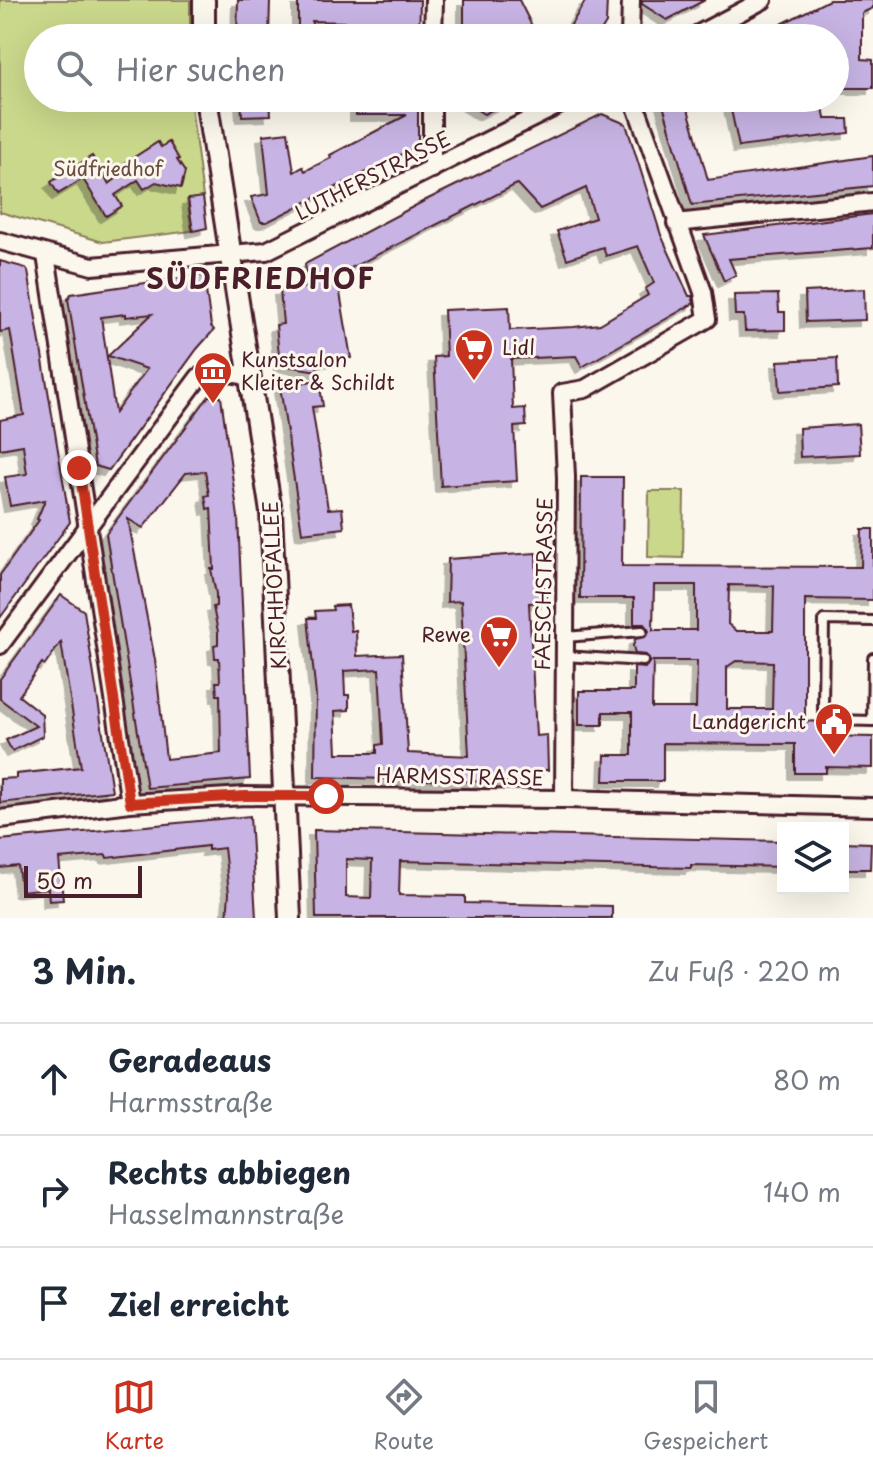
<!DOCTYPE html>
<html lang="de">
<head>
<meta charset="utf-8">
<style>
	:root { --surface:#fff; --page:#f2f2f3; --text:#1f2937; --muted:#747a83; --line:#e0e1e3; --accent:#c8321e }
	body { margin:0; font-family:"Playpen Sans",sans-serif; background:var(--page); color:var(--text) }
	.controls { position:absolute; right:24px; bottom:24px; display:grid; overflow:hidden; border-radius:0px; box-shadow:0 8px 32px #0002 }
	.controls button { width:72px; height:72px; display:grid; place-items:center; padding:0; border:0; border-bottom:2px solid var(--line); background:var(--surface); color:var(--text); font:40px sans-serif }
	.scale { position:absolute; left:24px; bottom:20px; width:118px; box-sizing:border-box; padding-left:8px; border:4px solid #4a1f2b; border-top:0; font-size:22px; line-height:28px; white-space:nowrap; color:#4a1f2b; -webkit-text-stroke:6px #fbf7ec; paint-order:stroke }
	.stop { position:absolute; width:24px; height:24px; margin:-18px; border:6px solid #c8321e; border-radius:50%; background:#fff }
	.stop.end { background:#c8321e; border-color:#fff; box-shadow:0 2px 8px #0008 }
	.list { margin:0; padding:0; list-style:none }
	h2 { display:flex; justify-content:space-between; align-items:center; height:104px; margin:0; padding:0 32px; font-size:34px }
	h2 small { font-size:26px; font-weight:400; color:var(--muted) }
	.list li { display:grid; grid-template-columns:52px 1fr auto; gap:24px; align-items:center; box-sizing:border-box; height:112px; padding:0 32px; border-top:2px solid var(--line) }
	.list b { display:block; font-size:30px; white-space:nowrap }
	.list p { margin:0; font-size:26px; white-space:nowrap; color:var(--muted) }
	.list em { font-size:26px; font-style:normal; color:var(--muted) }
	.icon { flex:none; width:44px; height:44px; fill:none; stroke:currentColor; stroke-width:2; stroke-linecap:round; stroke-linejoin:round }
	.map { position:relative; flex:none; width:873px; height:918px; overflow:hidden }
	.search { position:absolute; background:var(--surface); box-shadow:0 8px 32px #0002; left:24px; right:24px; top:24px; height:88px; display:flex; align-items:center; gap:20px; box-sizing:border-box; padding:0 28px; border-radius:44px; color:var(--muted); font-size:30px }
	.sheet { height:440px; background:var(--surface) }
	nav { display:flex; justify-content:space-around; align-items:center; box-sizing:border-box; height:112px; border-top:2px solid var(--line); background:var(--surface); font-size:22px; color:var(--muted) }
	nav a { display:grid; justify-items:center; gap:4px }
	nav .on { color:var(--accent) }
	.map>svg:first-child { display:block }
	.green { fill:#cad88c; stroke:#8a7c5c; stroke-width:2 }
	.building { fill:#c7b4e4; stroke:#4a1f2b; stroke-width:2; fill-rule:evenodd; filter:url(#shadow) }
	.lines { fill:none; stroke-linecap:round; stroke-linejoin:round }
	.service-casing { stroke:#4a1f2b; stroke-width:14 }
	.minor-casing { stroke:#4a1f2b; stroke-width:22 }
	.tertiary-casing { stroke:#4a1f2b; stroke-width:26 }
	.service { stroke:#fbf7ec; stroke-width:8 }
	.minor { stroke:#fbf7ec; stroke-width:16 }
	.tertiary { stroke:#fbf7ec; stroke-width:20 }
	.route { stroke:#c8321e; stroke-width:10 }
	.labels { text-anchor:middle; stroke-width:6; stroke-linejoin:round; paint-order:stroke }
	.park-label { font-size:20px; fill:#6a4d43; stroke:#fbf7ec }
	.street-label { font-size:20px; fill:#4a1f2b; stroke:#fbf7ec }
	.poi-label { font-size:20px; fill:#4a1f2b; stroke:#fbf7ec; text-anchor:start }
	.district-label { font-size:28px; font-weight:bold; letter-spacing:2px; fill:#4a1f2b; stroke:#fbf7ec }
</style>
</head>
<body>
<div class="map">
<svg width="873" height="918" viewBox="0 0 873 918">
	<defs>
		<filter id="shadow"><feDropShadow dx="-6" dy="6" stdDeviation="0" flood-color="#0004"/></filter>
	</defs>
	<rect width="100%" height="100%" fill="#fbf7ec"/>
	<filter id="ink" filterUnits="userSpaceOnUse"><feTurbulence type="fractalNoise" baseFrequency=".0125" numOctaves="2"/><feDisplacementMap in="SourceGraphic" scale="16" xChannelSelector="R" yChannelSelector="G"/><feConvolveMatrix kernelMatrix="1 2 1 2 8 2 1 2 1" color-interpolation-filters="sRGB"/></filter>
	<g filter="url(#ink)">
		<g class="green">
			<polygon points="0,0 190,0 190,38 38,38 38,98 190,98 203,197 187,200 192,231 103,242 0,212"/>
			<polygon points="649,491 684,491 683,558 648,557"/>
		</g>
		<g class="building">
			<polygon points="238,0 270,0 269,38 237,38"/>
			<polygon points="298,0 420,0 419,38 357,38 357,35 353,35 353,26 345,26 345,22 312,21 311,38 298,38"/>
			<polygon points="464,0 519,0 538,38 464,38"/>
			<polygon points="586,0 607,0 606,23 597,38 563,38"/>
			<polygon points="642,0 705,0 667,20 642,4"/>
			<polygon points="829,0 873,0 873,8 862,13 862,59 873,60 873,88 839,88 835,81 835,38 754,38"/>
			<polygon points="241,98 270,98 271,115 242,116"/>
			<polygon points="356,98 418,98 418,140 421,150 410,150 267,222 261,222 251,197 269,194 263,135 288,132 294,172 303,167 305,171 331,158 330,155 407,115 356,115"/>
			<polygon points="458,98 515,98 484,114"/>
			<polygon points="661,98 685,98 708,180 873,156 873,186 692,205"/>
			<polygon points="751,98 822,98 825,119 848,119 849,133 739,147 730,105"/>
			<polygon points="602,114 626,124 661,235 689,296 692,296 694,303 582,367 576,356 511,359 513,409 525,408 526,426 514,427 517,481 441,486 434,357 446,356 444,310 509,307 510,330 574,327 600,324 648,295 645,289 654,283 638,246 606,256 603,247 567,259 557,231 595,218 586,188 540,209 517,184 337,275 351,358 317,363 318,371 280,365 276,325 283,324 280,290 308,287 305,264 426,200"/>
			<polygon points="158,142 161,147 169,142 179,159 177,160 185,172 181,188 156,182 144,189 138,180 115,195 122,206 106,216 83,179 58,194 51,182 92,156 109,184 129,169 125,163"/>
			<polygon points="203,197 207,228 193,231 188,199"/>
			<polygon points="873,214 873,248 729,259 736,275 724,281 704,235"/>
			<polygon points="0,261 26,268 28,271 70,522 0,618 0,575 39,520 37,519 45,500 10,506 5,477 27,474 23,445 0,449 0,420 24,415 10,330 0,332"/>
			<path d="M200 275 204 277 211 326 214 330 197 349 109 470 95 466 68 299 71 294ZM126 314V317L152 314 108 356 147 369 115 413 101 317Z"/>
			<polygon points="864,289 865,320 806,322 805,292"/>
			<polygon points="778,294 779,312 785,312 785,330 745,331 744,315 735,315 734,295"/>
			<polygon points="837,358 838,387 780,391 778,361"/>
			<polygon points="319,380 323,406 312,407 328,509 342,508 344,528 302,533 280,386"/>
			<path d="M209 396 221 397 238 517 250 779 147 788 106 534ZM205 471 209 495 205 496 207 509 211 508 214 569H211L216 594V606L213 607 218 632V644L214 645 215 658H219L220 682H216L217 695H220L221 753 166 759 155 660 128 519 143 528 186 473Z"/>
			<polygon points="858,424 860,454 800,457 799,428"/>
			<path d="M581 477H623L622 566 861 567 862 529H873V600L805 599V721L825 722V736L873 737V768L826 767V773H795V744L663 743V781H604L605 755H632V712H603V725H579V691H634V667L645 668 650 661 646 655 635 654 633 646 635 639 645 637 649 631 644 624H634V598H580ZM654 585H696V630H653ZM729 585 774 586 773 631H736L728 624ZM653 661H697L696 708H652ZM736 661 773 662 772 709H727V667Z"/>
			<path d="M536 553 537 586H547V602L529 603 536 736 547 735 548 770H539L540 783 315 777 316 696 308 618H316L315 611 333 610 332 606 348 605 351 631 356 630 357 656 402 654 408 753 469 756 461 601 447 602 448 559ZM379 669 383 744 377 745V753H337L335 711 349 710V695H345L344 671Z"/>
			<polygon points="61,595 84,611 112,791 0,803 0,779 16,778 16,774 81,767 61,642 45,665 42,663 19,696 42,714 43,736 12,751 6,740 36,726 0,699 0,679"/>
			<polygon points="250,816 256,918 227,918 229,893 224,848 208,850 208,846 107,858 106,855 59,859 63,900 49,901 48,888 21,891 18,866 0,868 0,840"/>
			<path d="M314 830 783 841V867L691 865V868L400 861 399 895 465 896V903L612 906V918H316ZM346 859 372 860 371 898 346 897Z"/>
			<polygon points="843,842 871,843 870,869 843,869"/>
		</g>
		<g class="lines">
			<defs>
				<g id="service">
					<polyline points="873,621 824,620 823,710 833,720 873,721"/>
					<polyline points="565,637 642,631"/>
					<polyline points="564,656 643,661"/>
					<polyline points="872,721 873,658"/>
				</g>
				<g id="minor">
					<polyline points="433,38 434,0"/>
					<polyline points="630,38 631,0"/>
					<polyline points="691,38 763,0"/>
					<polyline points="432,169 432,98"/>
					<polyline points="676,223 873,202"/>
					<polyline points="0,241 92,266 266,251 573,98"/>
					<polyline points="46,255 130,803"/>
					<polyline points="0,645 199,377 216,371 249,376"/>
					<polyline points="564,799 566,477 562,393 585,389 707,319 703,292 633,98"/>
					<polyline points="0,819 130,803 245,796 564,799 873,807"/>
				</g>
				<g id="tertiary">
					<polyline points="204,0 204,38"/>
					<polyline points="206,98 271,512 290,918"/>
				</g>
			</defs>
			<use href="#service" class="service-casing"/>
			<use href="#minor" class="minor-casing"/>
			<use href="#tertiary" class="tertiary-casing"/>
			<use href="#service" class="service"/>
			<use href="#minor" class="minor"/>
			<use href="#tertiary" class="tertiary"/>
		</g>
	</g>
	<g class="lines" filter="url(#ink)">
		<polyline class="route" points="79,468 130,803 245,796 326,796"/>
	</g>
	<defs>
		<symbol id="supermarket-pin" viewBox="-11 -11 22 30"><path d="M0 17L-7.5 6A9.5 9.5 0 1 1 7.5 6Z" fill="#c8321e" stroke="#fbf7ec"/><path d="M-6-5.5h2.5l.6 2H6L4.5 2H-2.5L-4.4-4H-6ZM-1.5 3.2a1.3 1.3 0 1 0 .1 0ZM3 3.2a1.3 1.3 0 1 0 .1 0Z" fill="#fff"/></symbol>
		<symbol id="museum-pin" viewBox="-11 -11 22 30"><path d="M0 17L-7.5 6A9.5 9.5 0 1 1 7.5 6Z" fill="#c8321e" stroke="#fbf7ec"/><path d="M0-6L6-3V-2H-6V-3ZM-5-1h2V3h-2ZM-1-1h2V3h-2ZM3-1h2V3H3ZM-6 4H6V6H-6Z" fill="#fff"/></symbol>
		<symbol id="civic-pin" viewBox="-11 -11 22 30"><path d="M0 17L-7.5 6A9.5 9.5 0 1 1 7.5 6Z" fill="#c8321e" stroke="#fbf7ec"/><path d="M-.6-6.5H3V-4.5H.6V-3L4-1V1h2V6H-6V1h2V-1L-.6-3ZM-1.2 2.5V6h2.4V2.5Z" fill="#fff"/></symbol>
	</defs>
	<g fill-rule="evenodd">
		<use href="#supermarket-pin" x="452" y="326" width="44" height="60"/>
		<use href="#museum-pin" x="191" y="349" width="44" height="60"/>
		<use href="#supermarket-pin" x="477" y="613" width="44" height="60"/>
		<use href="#civic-pin" x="812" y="700" width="44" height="60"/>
	</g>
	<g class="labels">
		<g class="park-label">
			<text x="108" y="176">Südfriedhof</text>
		</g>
		<g class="street-label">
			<text transform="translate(373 176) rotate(-27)" y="7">LUTHERSTRASSE</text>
			<text transform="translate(544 584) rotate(-89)" y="7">FAESCHSTRASSE</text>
			<text transform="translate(275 585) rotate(-93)" y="7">KIRCHHOFALLEE</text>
			<text transform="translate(460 777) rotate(1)" y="7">HARMSSTRASSE</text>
		</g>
		<g class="poi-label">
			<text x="502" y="355">Lidl</text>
			<text x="241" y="367">Kunstsalon<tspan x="241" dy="23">Kleiter &amp; Schildt</tspan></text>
			<text x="471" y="642" text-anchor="end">Rewe</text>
			<text x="806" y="729" text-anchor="end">Landgericht</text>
		</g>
		<g class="district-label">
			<text x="261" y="289">SÜDFRIEDHOF</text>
		</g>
	</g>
</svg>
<div class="controls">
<button><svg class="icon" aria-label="layers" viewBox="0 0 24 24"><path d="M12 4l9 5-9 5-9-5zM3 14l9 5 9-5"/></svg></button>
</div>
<div class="scale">50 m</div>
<div class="stop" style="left:326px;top:796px"></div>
<div class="stop end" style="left:79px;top:468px"></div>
<div class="search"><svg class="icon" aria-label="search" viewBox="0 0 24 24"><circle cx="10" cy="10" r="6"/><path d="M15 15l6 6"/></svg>Hier suchen</div>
</div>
<section class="sheet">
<h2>3 Min.<small>Zu Fuß · 220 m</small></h2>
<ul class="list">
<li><svg class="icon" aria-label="ahead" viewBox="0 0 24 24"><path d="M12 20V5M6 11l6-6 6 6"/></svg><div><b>Geradeaus</b><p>Harmsstraße</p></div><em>80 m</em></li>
<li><svg class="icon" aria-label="right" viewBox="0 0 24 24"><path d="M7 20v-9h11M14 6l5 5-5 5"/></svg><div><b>Rechts abbiegen</b><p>Hasselmannstraße</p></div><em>140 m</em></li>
<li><svg class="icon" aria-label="arrive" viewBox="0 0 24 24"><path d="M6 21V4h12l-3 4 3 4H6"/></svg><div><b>Ziel erreicht</b></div></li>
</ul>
</section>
<nav>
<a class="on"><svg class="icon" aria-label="map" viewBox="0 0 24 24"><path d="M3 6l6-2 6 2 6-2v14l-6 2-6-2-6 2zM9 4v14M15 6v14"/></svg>Karte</a>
<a><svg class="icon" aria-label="directions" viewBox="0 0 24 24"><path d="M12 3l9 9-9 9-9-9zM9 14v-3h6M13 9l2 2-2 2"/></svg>Route</a>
<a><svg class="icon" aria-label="saved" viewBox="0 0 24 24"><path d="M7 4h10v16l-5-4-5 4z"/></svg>Gespeichert</a>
</nav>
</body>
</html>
